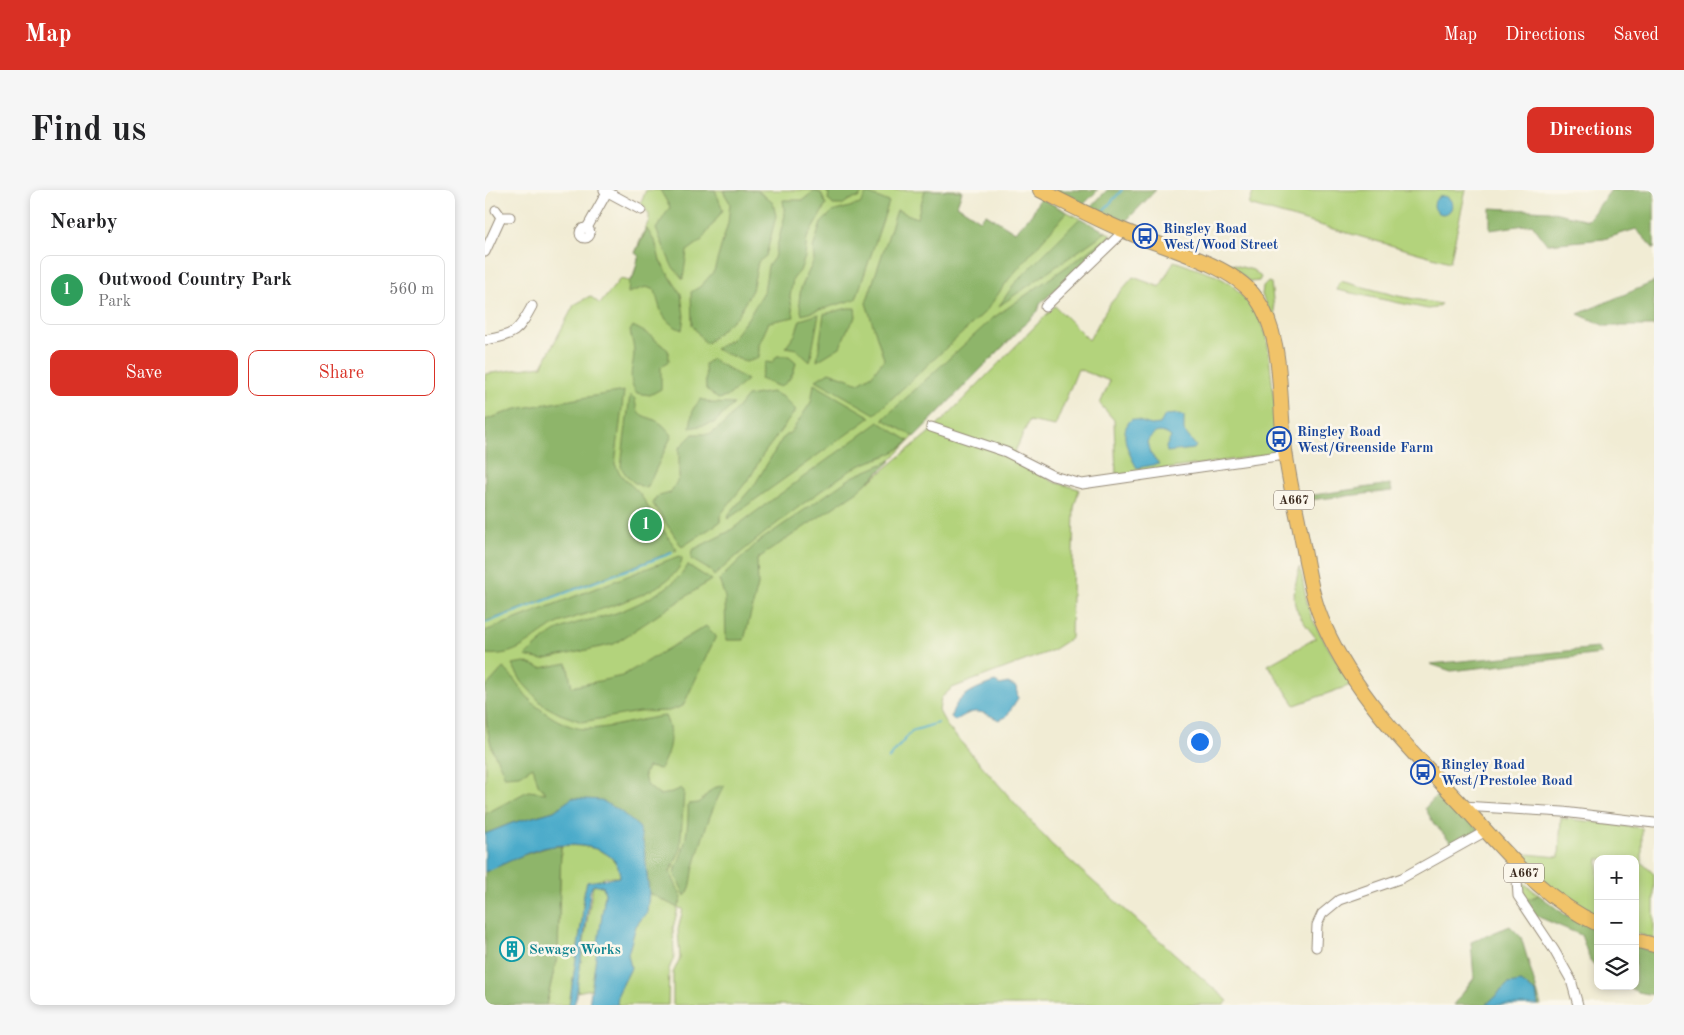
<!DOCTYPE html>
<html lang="en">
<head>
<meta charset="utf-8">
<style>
	:root { --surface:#fff; --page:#f6f6f6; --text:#202124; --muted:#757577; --line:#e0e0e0; --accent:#d93025 }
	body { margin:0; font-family:"Old Standard TT",serif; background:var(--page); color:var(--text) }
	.controls { position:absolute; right:15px; bottom:15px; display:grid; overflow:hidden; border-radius:10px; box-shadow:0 2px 8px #0003 }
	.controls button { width:45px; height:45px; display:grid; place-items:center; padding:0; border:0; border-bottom:1px solid var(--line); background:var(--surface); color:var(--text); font:25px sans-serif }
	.you { position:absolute; left:714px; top:551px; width:18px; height:18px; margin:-12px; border:4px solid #fff; border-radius:50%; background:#1a73e8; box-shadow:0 0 0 8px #1a73e833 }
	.badge { display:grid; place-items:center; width:32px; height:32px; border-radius:50%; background:var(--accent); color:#fff; font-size:16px; font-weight:700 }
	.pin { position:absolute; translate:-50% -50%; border:2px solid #fff; box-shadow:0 1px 5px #0006 }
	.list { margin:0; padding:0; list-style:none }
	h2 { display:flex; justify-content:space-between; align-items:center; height:65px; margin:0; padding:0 20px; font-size:21px }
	h2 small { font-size:16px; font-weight:400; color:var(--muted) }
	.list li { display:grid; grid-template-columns:32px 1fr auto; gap:15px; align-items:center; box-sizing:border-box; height:70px; margin:0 10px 10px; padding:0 10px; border:1px solid var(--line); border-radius:10px }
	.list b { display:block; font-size:19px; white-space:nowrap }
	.list p { margin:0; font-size:16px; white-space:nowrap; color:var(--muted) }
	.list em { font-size:16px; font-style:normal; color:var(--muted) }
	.actions { display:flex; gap:10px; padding:15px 20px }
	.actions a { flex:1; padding:11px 0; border:1px solid var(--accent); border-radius:10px; text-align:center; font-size:18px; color:var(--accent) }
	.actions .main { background:var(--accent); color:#fff }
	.icon { flex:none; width:28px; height:28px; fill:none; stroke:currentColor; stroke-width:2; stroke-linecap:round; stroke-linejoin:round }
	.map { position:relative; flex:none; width:1169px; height:815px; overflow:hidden; border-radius:10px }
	header { display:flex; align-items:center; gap:30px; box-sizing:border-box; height:70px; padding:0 25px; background:var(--accent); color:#fff }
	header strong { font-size:24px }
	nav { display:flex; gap:28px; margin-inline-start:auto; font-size:18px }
	.intro { display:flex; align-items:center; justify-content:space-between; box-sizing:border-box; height:120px; padding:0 30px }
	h1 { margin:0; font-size:35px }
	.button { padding:12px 22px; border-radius:10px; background:var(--accent); color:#fff; font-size:18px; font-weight:700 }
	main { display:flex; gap:30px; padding:0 30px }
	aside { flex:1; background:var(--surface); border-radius:10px; box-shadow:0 2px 8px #0003 }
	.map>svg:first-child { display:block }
	.green { fill:#b3d37b; stroke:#777e4c }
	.forest { fill:#8eb56b; stroke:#647044 }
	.water { fill:#4babca; stroke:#436a74 }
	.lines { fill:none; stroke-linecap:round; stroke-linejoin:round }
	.stream { stroke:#4babca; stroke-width:2 }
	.street-casing { stroke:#968b79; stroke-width:11 }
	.primary-casing { stroke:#968b79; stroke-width:16 }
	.street { stroke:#fff; stroke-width:9 }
	.primary { stroke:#f1c369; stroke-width:14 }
	.labels { text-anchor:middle; stroke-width:5; stroke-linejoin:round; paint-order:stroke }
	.shield { fill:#fbf7ec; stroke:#75685c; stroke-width:1 }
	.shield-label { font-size:12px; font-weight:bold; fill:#3b2a1e }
	.transit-label { font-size:14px; font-weight:bold; fill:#164399; stroke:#fbf7ec; text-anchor:start }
	.culture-label { font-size:14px; font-weight:bold; fill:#0d838f; stroke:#fbf7ec; text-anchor:start }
</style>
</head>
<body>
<header>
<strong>Map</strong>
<nav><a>Map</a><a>Directions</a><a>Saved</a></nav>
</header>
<div class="intro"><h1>Find us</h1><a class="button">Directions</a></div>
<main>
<aside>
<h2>Nearby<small></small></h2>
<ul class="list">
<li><span class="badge" style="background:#2e9e5b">1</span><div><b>Outwood Country Park</b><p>Park</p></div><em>560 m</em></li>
</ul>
<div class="actions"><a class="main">Save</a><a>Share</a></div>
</aside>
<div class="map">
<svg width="1169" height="815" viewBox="0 0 1169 815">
	<rect width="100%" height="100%" fill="#fbf7ec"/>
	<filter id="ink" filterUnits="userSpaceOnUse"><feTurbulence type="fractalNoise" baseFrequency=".02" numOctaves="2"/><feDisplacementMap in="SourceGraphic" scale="10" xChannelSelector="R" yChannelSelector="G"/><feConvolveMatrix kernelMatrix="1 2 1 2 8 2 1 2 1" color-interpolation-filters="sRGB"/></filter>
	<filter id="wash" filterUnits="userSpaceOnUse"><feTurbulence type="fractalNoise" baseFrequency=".0096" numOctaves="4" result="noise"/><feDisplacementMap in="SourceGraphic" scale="20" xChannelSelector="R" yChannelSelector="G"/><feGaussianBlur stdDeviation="1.12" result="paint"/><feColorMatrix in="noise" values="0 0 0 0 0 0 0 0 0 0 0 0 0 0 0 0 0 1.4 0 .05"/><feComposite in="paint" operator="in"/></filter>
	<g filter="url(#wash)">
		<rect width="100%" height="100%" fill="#f1ecd4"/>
		<g class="green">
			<polygon points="161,0 475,0 477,1 472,15 495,30 501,24 530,42 547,24 555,8 627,45 555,114 553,121 384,292 452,236 570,116 604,150 624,115 648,87 675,97 689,71 732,86 746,94 772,121 782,147 795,263 631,286 629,230 615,214 625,191 593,179 570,236 544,231 527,268 569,292 594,299 589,318 586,448 566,461 467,498 456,508 454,521 462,536 566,654 743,811 739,815 395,815 386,813 384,815 188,815 188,783 195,768 193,740 198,719 193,718 188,738 189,767 184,779 183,815 132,815 133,804 146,778 143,764 151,736 162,722 164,703 159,655 88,608 69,621 27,633 0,644 0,184 57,176 89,115 105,106 115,114 135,89 144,91 148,88 154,65 150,63 164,30 164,24 156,13"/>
			<polygon points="769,0 981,0 965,72 764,15"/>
			<polygon points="716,66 768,80 776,87 774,91 765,92 753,82"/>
			<polygon points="855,91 913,106 956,114 950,118 943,119 852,100"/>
			<polygon points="783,92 786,93 791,135 777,105 778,97"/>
			<path d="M815 377C819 393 821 417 828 430 839 452 854 474 866 495L810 515 783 475 831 448C808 419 804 414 815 377Z"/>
			<path d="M1076 628 1157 638V673L1169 684V749L1150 743V669H1113V727C1077 707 1057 695 1031 663L1074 667Z"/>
			<path d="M76 656C99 654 133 658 135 687H121L110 692H102L99 703 97 730 84 815H61L73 763Z"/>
			<polygon points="1040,694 1054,705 1039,711 1036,695"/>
			<polygon points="108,695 118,696 120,704 109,789 107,799 91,802"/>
		</g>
		<g class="forest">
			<polygon points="175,0 230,0 238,20 216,51 202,61 198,89 187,76 171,39 185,17"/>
			<polygon points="244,0 272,0 288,13 291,26 281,66 273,72 267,100 253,125 221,154 207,135 206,102 216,96 229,81 243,33 245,13 238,1"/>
			<polygon points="339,0 378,0 379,1 373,8 364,10 357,15 348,15 343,9 344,4"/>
			<polygon points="440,0 477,1 472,15 495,30 501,24 530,42 547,24 555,8 582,22 524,89 501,121 390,224 331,190 344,182 374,193 387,185 399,169 381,113 412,20 432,28"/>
			<polygon points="569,0 613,0 598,15"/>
			<polygon points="622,0 671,0 641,31 635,32 604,19"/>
			<polygon points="1126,0 1169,0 1169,59 1151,39 1119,49 1062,54 1047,34 1005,40 1005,18 1064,21 1103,30"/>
			<polygon points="329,1 336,3 341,15 322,48 320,67 315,81 308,89 305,107 309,127 284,132 274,155 274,168 261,172 230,159 247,149 263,128 279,102 283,76 289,68 300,25 298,10 318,10"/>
			<polygon points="382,3 404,12 371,109 317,125 314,111 316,98 329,70 328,58 336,33 347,22 375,14"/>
			<polygon points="595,28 621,42 514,116 529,94"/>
			<path d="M162 39 171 54 175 71 196 104 199 126 197 140C177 132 175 120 170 100L161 97 143 103 144 91 148 88 154 66 150 63Z"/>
			<polygon points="627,45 555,114 553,121 429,247 398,229 508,128"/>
			<polygon points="1169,92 1169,136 1120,136 1093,124"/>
			<polygon points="363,118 370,118 371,127 363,138 355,157 332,171 339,124"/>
			<polygon points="334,124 325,172 311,159 301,157 310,145 315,130"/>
			<path d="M148 136 163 144 183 160 184 171 176 177V199L165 205 152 203C141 189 149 177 149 161 149 155 146 147 145 141Z"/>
			<path d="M292 166H304L311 172C309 184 305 191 295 197L275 189 281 172 287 173Z"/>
			<polygon points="227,169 262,190 242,207 233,209 221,199 220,174"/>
			<polygon points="329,194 386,227 243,329 244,324 270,294 297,249 307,241 326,212"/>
			<path d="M139 201 130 274C136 290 148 294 157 307 168 325 180 343 192 360L0 432V230L31 219Z"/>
			<polygon points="287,202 298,207 311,220 277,266 266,286 236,324 235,332 197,357 168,314 171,307 185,303 194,288 194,258 208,244 226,244 241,232 262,206"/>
			<path d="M145 205 150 209C152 230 161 224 175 233 180 236 183 241 187 245L162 298C150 295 141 288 136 276Z"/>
			<polygon points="216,209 226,213 249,214 229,233 205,238 208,219"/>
			<path d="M394 232 424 251C408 268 382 269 363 282 316 314 271 348 229 386L226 381 206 369 207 360 243 342Z"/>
			<polygon points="407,270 374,300 272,369 273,395 259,450 241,450 240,407 234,390 273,352 367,287"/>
			<polygon points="905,294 907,301 815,311 815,307"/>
			<path d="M194 366 197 368C194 402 106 421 79 431 48 442 39 468 0 464V441Z"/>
			<path d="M203 375 226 390 129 454 57 470 40 466C52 456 64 443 80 437 95 431 112 429 128 424 151 416 192 397 203 375Z"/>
			<polygon points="221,436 231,446 198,516 184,521 154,522 97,532 75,524 58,515 37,492 27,474 40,472 56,478 82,473 87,497 137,486"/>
			<polygon points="1113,458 1117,464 966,481 945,474"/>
			<path d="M18 478C25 481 39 505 48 513 60 524 82 538 99 539 126 539 153 529 180 526 189 545 185 561 175 579L163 577 159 584 161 594 174 605 187 603 196 598 199 601 195 661 185 682 197 708 193 718 164 703 159 656 154 637 88 608 69 621 27 633 0 644V624L43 601 61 603 53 594 48 577 35 585 19 586C17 576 12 570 8 561 1 540 0 520 0 498Z"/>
			<path d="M240 595C225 619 217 650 209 677 206 688 208 697 200 706L189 682C200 660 204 639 203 614L214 613 228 598Z"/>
			<polygon points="956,601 994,640 968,654 949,634 940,618"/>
			<polygon points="67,656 76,656 73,763 61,815 0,815 0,682 38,665"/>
			<polygon points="1054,705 1079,724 1113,740 1113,779 1105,770 1096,745 1049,725 1039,711"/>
			<polygon points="1025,736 1036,747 1056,815 1053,815 1051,802 1023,794 1001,815 969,815 989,788 986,752"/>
			<polygon points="1150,756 1169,762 1169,805 1153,802 1139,796 1150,796"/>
		</g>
		<g class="water">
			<circle cx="958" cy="15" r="9"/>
			<path d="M694 224 699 226V241L711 256 709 259 682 262 681 257 686 247C676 239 668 241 662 252L665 263 674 274 652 278C644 264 632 241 647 229L666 235 675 234 680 225Z"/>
			<path d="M510 492 515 495 523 493 531 497 533 508 521 527 514 530C494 520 489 518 470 531L466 527C470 506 491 498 510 492Z"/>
			<path d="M87 608 116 610 135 621 154 637 159 656 164 703 162 722 151 736 143 764 146 778 133 804 132 815H104L120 704 118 696 108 695 105 701 91 808 89 815H84L97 730 99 703 102 692 135 687C134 656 92 653 69 656 45 659 23 673 0 682V644L27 633 69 621Z"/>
			<polygon points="1036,792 1051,802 1053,815 1001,815 1023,794"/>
		</g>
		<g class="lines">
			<g class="stream">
				<polyline points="618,21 637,0"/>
				<polyline points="0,433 187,363"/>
				<polyline points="403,569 427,541 453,533"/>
			</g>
		</g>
	</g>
	<g filter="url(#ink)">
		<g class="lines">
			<defs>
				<g id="street">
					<polyline points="119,0 156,20"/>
					<polyline points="11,20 16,27 25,27"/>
					<polyline points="102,38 122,2"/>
					<circle cx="100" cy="43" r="5"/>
					<polyline points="0,62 16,27"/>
					<polyline points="560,117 639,41"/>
					<path d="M0 150C30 145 33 142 47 116"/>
					<polyline points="446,237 521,262 568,286 597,294 800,265"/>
					<polyline points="978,616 1078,622 1169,633"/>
					<polyline points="1038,682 1032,690 1033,706 1069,760 1086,790 1093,815"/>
					<polyline points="831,757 832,735 837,724 854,710 917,688 1001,641"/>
				</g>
				<g id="primary">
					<path d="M555 0C583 14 611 29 640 41 677 57 744 74 768 104 802 145 792 216 801 267 805 295 812 323 817 350 823 380 827 410 840 437 871 507 927 562 979 617 1020 661 1057 709 1113 734"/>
					<polyline points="1150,750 1169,755"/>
				</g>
			</defs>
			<use href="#street" class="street-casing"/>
			<use href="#primary" class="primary-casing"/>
			<use href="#street" class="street"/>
			<use href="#primary" class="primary"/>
		</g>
	</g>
	<defs>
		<symbol id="bus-ring" viewBox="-11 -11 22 22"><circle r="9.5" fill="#fbf7ec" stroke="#1a4fb4" stroke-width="1.5"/><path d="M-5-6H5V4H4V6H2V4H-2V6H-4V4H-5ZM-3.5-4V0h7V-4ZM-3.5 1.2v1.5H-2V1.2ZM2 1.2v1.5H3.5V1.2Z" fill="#1a4fb4"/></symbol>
		<symbol id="building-ring" viewBox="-11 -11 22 22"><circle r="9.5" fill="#fbf7ec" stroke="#0f9aa8" stroke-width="1.5"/><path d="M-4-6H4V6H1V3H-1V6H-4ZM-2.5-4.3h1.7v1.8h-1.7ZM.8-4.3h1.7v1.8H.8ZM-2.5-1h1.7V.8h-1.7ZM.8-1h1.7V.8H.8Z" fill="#0f9aa8"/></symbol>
	</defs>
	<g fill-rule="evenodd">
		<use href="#bus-ring" x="646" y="32" width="28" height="28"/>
		<use href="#bus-ring" x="780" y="235" width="28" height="28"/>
		<use href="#bus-ring" x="924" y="568" width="28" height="28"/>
		<use href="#building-ring" x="13" y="745" width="28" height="28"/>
	</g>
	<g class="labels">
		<g class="shield">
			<rect x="789" y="300.5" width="40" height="19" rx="4"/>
			<rect x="1019" y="673.5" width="40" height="19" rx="4"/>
		</g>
		<g class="shield-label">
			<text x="809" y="314">A667</text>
			<text x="1039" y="687">A667</text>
		</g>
		<g class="transit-label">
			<text x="678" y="43">Ringley Road<tspan x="678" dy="16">West/Wood Street</tspan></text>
			<text x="812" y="246">Ringley Road<tspan x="812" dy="16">West/Greenside Farm</tspan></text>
			<text x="956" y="579">Ringley Road<tspan x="956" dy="16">West/Prestolee Road</tspan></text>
		</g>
		<g class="culture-label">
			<text x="44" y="764">Sewage Works</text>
		</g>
	</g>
</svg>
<div class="controls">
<button>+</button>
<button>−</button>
<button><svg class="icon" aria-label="layers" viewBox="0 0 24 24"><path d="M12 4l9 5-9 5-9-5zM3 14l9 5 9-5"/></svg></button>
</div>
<div class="you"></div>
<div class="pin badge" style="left:161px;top:335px;background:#2e9e5b">1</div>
</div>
</main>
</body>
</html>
